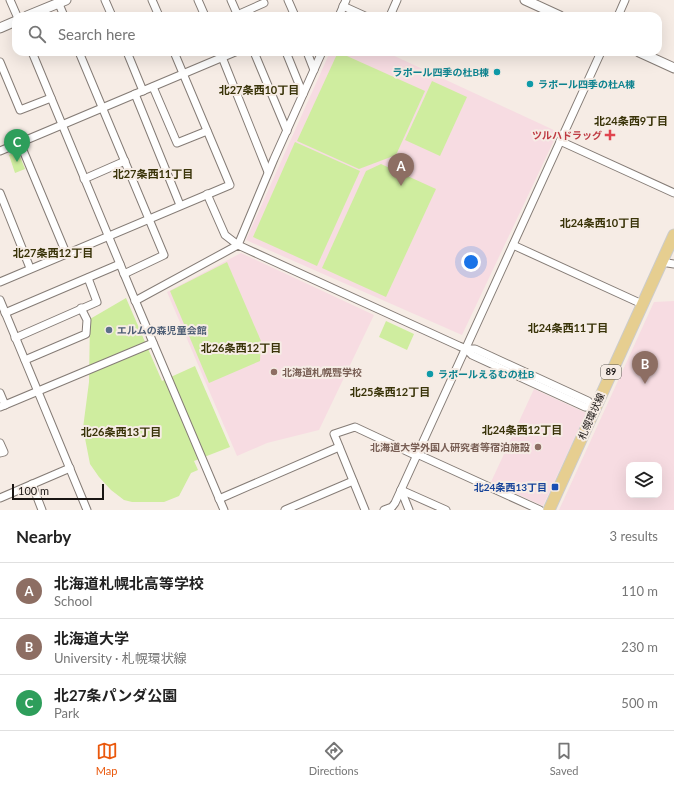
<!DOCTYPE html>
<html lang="en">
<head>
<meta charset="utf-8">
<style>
	:root { --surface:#fff; --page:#f6f6f6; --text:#222; --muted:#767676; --line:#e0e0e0; --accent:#ea580c }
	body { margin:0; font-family:Lato,"Noto Sans JP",sans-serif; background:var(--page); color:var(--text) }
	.controls { position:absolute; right:12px; bottom:12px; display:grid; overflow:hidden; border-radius:8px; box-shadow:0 4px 16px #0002 }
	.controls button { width:36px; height:36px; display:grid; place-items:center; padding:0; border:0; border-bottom:1px solid var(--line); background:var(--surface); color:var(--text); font:20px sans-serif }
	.scale { position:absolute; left:12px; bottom:10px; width:92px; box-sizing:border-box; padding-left:4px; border:2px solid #191513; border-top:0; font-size:11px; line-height:14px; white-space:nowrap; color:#191513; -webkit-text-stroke:3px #f6ece5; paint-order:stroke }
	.you { position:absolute; left:471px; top:262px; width:14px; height:14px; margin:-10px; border:3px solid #fff; border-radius:50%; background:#1a73e8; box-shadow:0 0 0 6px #1a73e833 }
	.badge { display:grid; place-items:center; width:26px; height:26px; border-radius:50%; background:var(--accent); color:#fff; font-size:13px; font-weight:700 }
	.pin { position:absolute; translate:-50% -33px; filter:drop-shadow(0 1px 2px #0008) }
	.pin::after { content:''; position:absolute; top:21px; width:14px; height:12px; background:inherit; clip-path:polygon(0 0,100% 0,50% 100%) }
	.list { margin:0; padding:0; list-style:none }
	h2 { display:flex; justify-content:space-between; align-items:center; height:52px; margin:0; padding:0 16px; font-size:17px }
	h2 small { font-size:13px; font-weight:400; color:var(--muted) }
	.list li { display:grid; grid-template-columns:26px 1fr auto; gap:12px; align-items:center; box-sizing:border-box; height:56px; padding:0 16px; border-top:1px solid var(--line) }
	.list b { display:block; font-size:15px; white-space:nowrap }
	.list p { margin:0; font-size:13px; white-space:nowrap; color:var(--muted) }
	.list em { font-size:13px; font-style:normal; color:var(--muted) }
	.icon { flex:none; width:22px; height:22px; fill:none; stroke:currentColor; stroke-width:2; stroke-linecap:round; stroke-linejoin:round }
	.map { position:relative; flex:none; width:674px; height:510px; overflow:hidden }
	.search { position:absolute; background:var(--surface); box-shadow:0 4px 16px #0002; left:12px; right:12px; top:12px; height:44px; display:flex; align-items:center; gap:10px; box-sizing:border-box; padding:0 14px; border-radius:12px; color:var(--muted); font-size:15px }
	.sheet { height:220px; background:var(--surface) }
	nav { display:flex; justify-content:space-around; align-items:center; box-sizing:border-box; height:56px; border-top:1px solid var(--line); background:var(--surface); font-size:11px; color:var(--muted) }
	nav a { display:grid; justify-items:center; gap:2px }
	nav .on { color:var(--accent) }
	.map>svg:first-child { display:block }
	.education { fill:#f7dce2; fill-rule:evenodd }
	.green { fill:#cfed9f }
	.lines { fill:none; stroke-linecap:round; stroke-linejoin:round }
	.minor-casing { stroke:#857c76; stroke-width:9 }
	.tertiary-casing { stroke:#857c76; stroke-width:11 }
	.primary-casing { stroke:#cccccb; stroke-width:13 }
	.minor { stroke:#fff; stroke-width:7 }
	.tertiary { stroke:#fff; stroke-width:9 }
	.primary { stroke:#e6ce90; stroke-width:11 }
	.culture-dot { fill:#0f9aa8; stroke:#f6ece5; stroke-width:1.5 }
	.health-dot { fill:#e0444e; stroke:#f6ece5; stroke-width:1.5 }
	.service-dot { fill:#5c6f8a; stroke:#f6ece5; stroke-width:1.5 }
	.education-dot { fill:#8d6e63; stroke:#f6ece5; stroke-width:1.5 }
	.transit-dot { fill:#1a4fb4; stroke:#f6ece5; stroke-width:1.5 }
	.labels { text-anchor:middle; stroke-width:4; stroke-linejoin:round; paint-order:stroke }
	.shield { fill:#f6ece5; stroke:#5b5652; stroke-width:1 }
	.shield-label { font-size:9px; font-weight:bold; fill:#191513 }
	.culture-label { font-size:10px; font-weight:bold; fill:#0d838f; stroke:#f6ece5; text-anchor:start }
	.health-label { font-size:10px; font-weight:bold; fill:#be3a42; stroke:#f6ece5; text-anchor:end }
	.service-label { font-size:10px; font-weight:bold; fill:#4e5e75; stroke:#f6ece5; text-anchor:start }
	.education-label { font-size:10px; font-weight:bold; fill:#785e54; stroke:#f6ece5; text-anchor:start }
	.street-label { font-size:10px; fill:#191513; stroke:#f6ece5 }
	.transit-label { font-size:10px; font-weight:bold; fill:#164399; stroke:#f6ece5; text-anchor:end }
	.neighbourhood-label { font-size:11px; font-weight:bold; fill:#393308; stroke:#f6ece5 }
</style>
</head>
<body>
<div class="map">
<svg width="674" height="510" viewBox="0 0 674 510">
	<rect width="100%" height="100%" fill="#f6ece5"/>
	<g class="education">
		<polygon points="330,52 386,52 558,132 462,335 246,240"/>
		<polygon points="241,253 374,315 319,430 267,443 237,456 167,292"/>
		<path d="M674 301V510H559L654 302ZM629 465H659V495H629Z"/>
		<polygon points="534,389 586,413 543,506 491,482"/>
	</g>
	<g class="green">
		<polygon points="338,52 425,91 396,155 359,169 297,141"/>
		<polygon points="432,81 467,97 440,156 405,140"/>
		<polygon points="295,142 360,171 317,266 253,237"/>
		<polygon points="18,151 25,169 15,173 9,155"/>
		<polygon points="381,164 436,189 386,297 322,268 366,171"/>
		<polygon points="227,262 261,341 260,361 209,383 170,291"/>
		<polygon points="126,298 162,381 195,366 230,447 194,461 198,470 191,473 179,496 164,502 132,502 124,500 111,490 99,477 90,464 83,428 89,382 90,319"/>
		<polygon points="386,321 414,334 407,350 379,337"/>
	</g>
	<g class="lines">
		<defs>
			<g id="minor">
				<polyline points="10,0 17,16"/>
				<polyline points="105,0 112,16"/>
				<polyline points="152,0 159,16"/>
				<polyline points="198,0 205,16"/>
				<polyline points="231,0 238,16"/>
				<polyline points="288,0 295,16"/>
				<polyline points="59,4 64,16"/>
				<polyline points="343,6 365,16"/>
				<polyline points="237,15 264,3"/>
				<polyline points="339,16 346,0"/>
				<polyline points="390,16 397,0"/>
				<polyline points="618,16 625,0"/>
				<polyline points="32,52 132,293 224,510"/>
				<polyline points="79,52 164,255 124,274"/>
				<polyline points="127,52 143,91"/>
				<polyline points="220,52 268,172"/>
				<polyline points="254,52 287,131"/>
				<polyline points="286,52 303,94"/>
				<polyline points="307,52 314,70"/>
				<polyline points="0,62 20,110 51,98"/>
				<polyline points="153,87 177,143 207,131"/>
				<polyline points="135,94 180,205"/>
				<polyline points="560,141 674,193"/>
				<polyline points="20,143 66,253"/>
				<polyline points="0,151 235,52"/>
				<polyline points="84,179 125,161"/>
				<polyline points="0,193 30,268"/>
				<polyline points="207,194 225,235 238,245 274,159 322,52"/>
				<polyline points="513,245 642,304"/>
				<polyline points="661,262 674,264"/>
				<polyline points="0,282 230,185 174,52"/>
				<polyline points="0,300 87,510"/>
				<polyline points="135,301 238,245 459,346 466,349 472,355 585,407 595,408"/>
				<polyline points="5,313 120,264"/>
				<polyline points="15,338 97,302 88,278"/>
				<polyline points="466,349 475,349 588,401 595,408"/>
				<polyline points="25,360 86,334 87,320 81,308"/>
				<polyline points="0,393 5,405"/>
				<polyline points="0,407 153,343"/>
				<polyline points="0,443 4,452 0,453"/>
				<polyline points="417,454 540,510"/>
				<polyline points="32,484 42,510"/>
				<polyline points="401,490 446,510"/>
				<polyline points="401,490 409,510"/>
				<polyline points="0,498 70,468"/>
				<polyline points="219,499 339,447"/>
				<polyline points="285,510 353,481"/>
				<polyline points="365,510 334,434 355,427 417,456"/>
				<polyline points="384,510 392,507 395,503 601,52"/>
			</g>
			<g id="tertiary">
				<polyline points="525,0 560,16"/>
				<polyline points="27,16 66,0"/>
				<polyline points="0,28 16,21"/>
				<polyline points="639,52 674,68"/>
			</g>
			<polyline id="primary" points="549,510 674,235"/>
		</defs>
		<use href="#minor" class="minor-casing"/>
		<use href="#tertiary" class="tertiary-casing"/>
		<use href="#primary" class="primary-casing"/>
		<use href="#minor" class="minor"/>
		<use href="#tertiary" class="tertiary"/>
		<use href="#primary" class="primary"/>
	</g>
	<g class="culture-dot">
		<circle cx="497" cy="72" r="4"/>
		<circle cx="530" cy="84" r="4"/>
		<circle cx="430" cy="374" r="4"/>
	</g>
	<path class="health-dot" d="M608 129h4v4h4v4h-4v4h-4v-4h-4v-4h4z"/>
	<circle class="service-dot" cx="109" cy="330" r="4"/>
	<g class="education-dot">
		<circle cx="274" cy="372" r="4"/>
		<circle cx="538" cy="447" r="4"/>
	</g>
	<rect class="transit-dot" x="551" y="483" width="8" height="8" rx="2"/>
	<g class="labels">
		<rect class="shield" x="601" y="365" width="20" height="14" rx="3"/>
		<g class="shield-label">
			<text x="611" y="375">89</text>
		</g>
		<g class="culture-label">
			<text x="489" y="76" text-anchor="end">ラポール四季の杜B棟</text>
			<text x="538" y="88">ラポール四季の杜A棟</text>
			<text x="438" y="378">ラポールえるむの杜B</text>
		</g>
		<g class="health-label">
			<text x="602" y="139">ツルハドラッグ</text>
		</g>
		<g class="service-label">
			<text x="117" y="334">エルムの森児童会館</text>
		</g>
		<g class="education-label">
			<text x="282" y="376">北海道札幌聾学校</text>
			<text x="530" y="451" text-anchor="end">北海道大学外国人研究者等宿泊施設</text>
		</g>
		<g class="street-label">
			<text transform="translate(591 416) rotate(-66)" y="4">札幌環状線</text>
		</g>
		<g class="transit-label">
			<text x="547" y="491">北24条西13丁目</text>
		</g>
		<g class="neighbourhood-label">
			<text x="259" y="94">北27条西10丁目</text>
			<text x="631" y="125">北24条西9丁目</text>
			<text x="153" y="178">北27条西11丁目</text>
			<text x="600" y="227">北24条西10丁目</text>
			<text x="53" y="257">北27条西12丁目</text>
			<text x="568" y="332">北24条西11丁目</text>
			<text x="241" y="352">北26条西12丁目</text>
			<text x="390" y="396">北25条西12丁目</text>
			<text x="522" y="434">北24条西12丁目</text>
			<text x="121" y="436">北26条西13丁目</text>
		</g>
	</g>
</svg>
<div class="controls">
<button><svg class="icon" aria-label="layers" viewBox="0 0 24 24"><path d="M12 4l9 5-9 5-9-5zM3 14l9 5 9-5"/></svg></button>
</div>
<div class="scale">100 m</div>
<div class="you"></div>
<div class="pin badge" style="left:401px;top:186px;background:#8d6e63">A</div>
<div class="pin badge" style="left:645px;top:384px;background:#8d6e63">B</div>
<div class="pin badge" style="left:17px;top:162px;background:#2e9e5b">C</div>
<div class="search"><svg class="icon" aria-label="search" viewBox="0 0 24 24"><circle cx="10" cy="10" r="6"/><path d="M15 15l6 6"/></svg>Search here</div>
</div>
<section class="sheet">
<h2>Nearby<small>3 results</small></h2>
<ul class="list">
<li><span class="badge" style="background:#8d6e63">A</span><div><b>北海道札幌北高等学校</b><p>School</p></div><em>110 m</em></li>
<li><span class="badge" style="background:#8d6e63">B</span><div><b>北海道大学</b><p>University · 札幌環状線</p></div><em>230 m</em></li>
<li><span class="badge" style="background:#2e9e5b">C</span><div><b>北27条パンダ公園</b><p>Park</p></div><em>500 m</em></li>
</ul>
</section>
<nav>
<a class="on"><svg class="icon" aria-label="map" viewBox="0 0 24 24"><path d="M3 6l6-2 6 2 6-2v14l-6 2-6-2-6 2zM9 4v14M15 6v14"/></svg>Map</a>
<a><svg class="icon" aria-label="directions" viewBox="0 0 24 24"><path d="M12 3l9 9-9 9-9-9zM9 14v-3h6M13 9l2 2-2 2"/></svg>Directions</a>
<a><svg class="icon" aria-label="saved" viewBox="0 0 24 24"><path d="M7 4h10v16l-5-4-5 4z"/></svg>Saved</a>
</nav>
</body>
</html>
